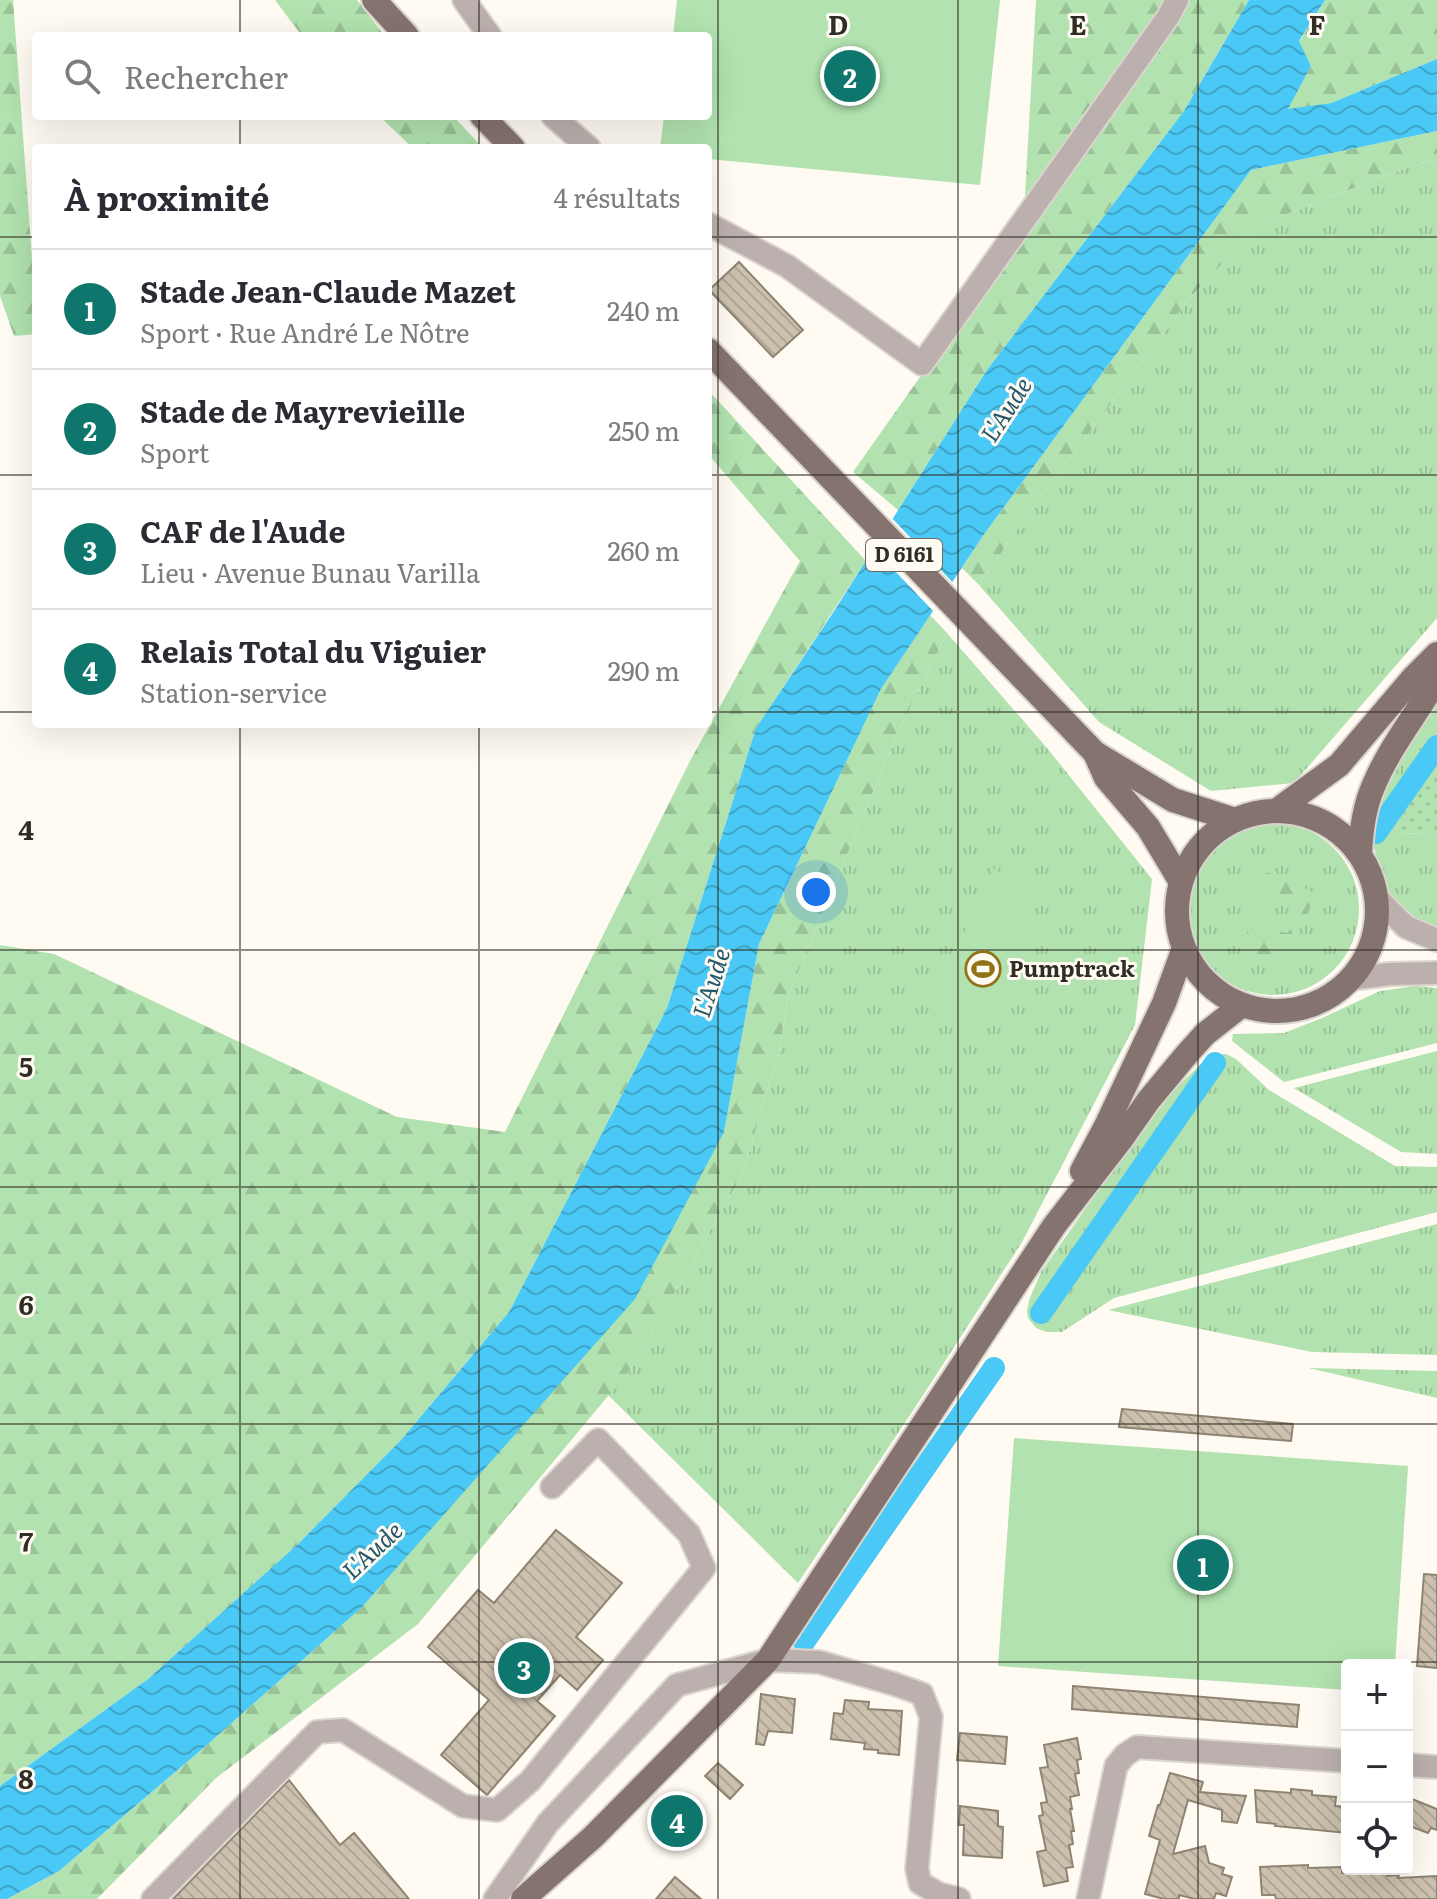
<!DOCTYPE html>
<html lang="fr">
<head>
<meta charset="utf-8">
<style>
	:root { --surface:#fff; --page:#f2f2f3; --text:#2b2b33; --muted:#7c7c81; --line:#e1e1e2; --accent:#0f766e }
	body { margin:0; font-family:Literata,serif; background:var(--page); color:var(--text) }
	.controls { position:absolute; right:24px; bottom:24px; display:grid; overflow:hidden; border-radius:8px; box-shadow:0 8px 32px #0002 }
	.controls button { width:72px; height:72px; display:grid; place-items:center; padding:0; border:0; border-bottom:2px solid var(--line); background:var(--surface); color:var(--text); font:40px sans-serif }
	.you { position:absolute; left:816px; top:892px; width:28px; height:28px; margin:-20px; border:6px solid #fff; border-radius:50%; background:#1a73e8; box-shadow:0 0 0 12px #1a73e833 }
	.badge { display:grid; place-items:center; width:52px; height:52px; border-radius:50%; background:var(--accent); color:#fff; font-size:26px; font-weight:700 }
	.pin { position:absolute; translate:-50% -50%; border:4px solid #fff; box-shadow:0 2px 8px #0006 }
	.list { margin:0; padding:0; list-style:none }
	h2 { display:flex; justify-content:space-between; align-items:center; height:104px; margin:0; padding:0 32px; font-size:34px }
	h2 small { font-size:26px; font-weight:400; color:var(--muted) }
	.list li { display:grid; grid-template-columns:52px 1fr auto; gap:24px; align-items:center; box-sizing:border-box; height:120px; padding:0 32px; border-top:2px solid var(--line) }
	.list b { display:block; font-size:30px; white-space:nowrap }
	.list p { margin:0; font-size:26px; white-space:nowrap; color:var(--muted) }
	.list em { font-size:26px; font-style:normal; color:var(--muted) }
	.icon { flex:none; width:44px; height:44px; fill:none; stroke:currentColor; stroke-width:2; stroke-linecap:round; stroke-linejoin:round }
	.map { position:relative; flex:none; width:1437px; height:1899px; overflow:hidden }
	.search { position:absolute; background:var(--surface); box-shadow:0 8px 32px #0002; left:32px; top:32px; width:680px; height:88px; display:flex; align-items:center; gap:20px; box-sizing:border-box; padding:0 28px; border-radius:8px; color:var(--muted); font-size:30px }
	.panel { position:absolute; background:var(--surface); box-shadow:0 8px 32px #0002; left:32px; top:144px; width:680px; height:584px; border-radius:8px }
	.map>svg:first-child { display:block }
	.grass { fill:url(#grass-tufts) }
	.forest { fill:url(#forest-firs) }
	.park { fill:url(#park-dots) }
	.pitch { fill:#b1e2af }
	.water { fill:url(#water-waves) }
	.pier { fill:#fffaf2 }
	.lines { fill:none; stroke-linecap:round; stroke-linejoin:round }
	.canal { stroke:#4ac9f6; stroke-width:22 }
	.building { fill:url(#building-back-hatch); stroke:#8e8472; stroke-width:2 }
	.minor-casing { stroke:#dad5cd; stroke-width:26 }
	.major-casing { stroke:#dad5cd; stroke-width:28 }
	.minor { stroke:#bbb0ae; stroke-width:22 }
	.major { stroke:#85736f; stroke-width:24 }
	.grid { fill:none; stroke:#312d25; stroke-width:2; stroke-opacity:0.55 }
	.labels { text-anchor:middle; stroke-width:6; stroke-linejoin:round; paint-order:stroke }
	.shield { fill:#fffaf2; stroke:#6f6a62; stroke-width:2 }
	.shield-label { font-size:20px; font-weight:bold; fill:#312d25 }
	.poi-label { font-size:22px; font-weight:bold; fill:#312d25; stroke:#fffaf2; text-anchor:start }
	.water-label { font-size:24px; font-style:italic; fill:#24576b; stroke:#fffaf2 }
	.grid-label { font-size:26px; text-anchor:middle; font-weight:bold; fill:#312d25; stroke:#fffaf2; stroke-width:6; stroke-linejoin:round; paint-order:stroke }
</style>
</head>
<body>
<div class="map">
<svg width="1437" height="1899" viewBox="0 0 1437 1899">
	<defs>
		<pattern id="grass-tufts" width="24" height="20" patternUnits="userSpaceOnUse" patternTransform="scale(2)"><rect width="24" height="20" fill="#b1e2af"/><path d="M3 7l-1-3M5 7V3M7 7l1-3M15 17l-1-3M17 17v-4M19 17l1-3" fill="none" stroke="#99c296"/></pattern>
		<pattern id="forest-firs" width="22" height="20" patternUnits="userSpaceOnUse" patternTransform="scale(2)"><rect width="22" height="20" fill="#b1e2af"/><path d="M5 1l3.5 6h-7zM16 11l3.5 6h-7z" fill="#99c296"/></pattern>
		<pattern id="park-dots" width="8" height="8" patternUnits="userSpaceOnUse" patternTransform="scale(2)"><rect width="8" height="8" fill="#b1e2af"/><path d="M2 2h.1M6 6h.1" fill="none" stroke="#99c296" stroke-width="1.8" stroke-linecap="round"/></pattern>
		<pattern id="water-waves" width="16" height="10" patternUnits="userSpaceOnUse" patternTransform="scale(2)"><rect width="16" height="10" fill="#4ac9f6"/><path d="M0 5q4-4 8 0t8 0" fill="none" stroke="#3ea4c7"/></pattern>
		<pattern id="building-back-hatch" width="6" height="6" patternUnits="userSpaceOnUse" patternTransform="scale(2)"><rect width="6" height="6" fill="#ccc1ae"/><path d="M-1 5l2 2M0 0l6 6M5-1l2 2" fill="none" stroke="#b0a696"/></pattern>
	</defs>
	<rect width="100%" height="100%" fill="#fffaf2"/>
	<g class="grass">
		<polygon points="1437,161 1437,618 1294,783 1211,791 1099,722 979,585 1029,513 1191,297 1258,225 1419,163"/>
		<polygon points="947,633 1047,748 1152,879 1135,1025 1022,1242 916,1406 798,1583 608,1395 633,1366 743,1173 780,1047 788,996 899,730"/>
		<polygon points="1437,695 1437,754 1399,810 1397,834 1437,833 1437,927 1402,914 1387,893 1377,861 1369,822 1389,768"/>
		<circle cx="1273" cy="909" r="86"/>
		<polygon points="1416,986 1437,988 1437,1043 1284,1082 1232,1041 1233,1034 1284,1033 1322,1018 1380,991"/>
		<polygon points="1437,1051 1437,1154 1401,1152 1294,1088"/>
		<polygon points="1211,1054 1226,1054 1236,1059 1269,1090 1395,1166 1437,1167 1437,1212 1114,1298 1062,1332 1047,1332 1036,1328 1028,1318 1027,1311 1029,1300 1041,1272 1128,1148 1176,1088"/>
		<polygon points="1437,1224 1437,1355 1312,1352 1108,1310"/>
		<polygon points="1309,1368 1437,1371 1437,1398"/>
	</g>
	<g class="forest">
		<polygon points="0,0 13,0 36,313 36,334 14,336 0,296"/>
		<polygon points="275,0 357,0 385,36 302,36"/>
		<polygon points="1036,0 1249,0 1184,111 987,370 898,510 853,472 1023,231"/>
		<polygon points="1325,0 1437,0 1437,59 1331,103 1287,110 1311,66 1299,42"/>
		<polygon points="379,116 453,116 483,148 413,148"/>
		<polygon points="1437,131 1437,161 1419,163 1258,225 1191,297 1029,513 979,585 962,568 985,533 1251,170"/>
		<polygon points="708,390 866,561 756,728 667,1008 509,1312 401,1440 298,1544 148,1679 0,1786 0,945 54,954 397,1117 505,1132 690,761 800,561 708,454"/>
		<polygon points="930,615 947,633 899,730 788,996 780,1047 743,1173 633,1366 418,1624 216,1778 97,1899 7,1899 59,1871 207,1745 362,1607 724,1132 759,944 881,689"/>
		<path d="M1266 873 1279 874 1314 893 1319 897 1315 905 1311 906 1297 935C1317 970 1261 966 1248 949 1244 943 1246 936 1248 930L1266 923 1281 932 1288 933 1302 904 1274 896 1259 901 1249 896 1247 889 1249 883Z"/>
	</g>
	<polygon class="park" points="1437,754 1437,833 1397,834 1399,810"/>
	<g class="pitch">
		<polygon points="677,0 1000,0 980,185 708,159 708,148 660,148 664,116 708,116 708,36 673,36"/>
		<polygon points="994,868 1027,890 1033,940 1007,993 974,1027 925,1017"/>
		<polygon points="1014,1438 1408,1466 1395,1665 1347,1665 1347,1690 998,1666"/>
	</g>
	<polygon class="water" points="1249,0 1325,0 1299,41 1311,66 1288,109 1331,103 1437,59 1437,131 1251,170 985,533 881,689 759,944 724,1132 635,1299 362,1607 207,1745 59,1871 7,1899 0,1899 0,1786 148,1679 298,1544 401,1440 509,1312 667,1008 756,728 836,608 987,370 1184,111"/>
	<polygon class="pier" points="890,516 955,585 936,614 871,546"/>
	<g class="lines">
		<g class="canal">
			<polyline points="1376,833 1437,746"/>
			<polyline points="1041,1313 1215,1063"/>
			<polyline points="804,1642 994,1368"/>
		</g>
	</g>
	<g class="building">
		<polygon points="739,262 803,330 773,357 709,290"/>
		<polygon points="1122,1409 1293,1424 1291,1441 1119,1427"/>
		<polygon points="556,1530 622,1583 576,1637 603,1660 577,1690 560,1675 537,1701 555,1716 487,1795 441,1755 489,1700 428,1647 478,1590 494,1603"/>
		<polygon points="1424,1574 1437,1575 1437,1668 1417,1666"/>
		<polygon points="1073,1686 1299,1705 1297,1724 1297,1727 1072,1709"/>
		<polygon points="761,1694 795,1699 792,1733 768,1731 764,1745 756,1744"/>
		<polygon points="845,1700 869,1702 868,1709 902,1711 899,1755 878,1753 878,1750 864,1749 865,1743 831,1739 834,1713 843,1714"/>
		<polygon points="960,1733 1007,1737 1005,1764 957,1760"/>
		<polygon points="1077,1738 1081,1759 1077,1760 1079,1773 1075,1774 1079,1795 1070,1797 1072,1809 1070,1809 1074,1831 1071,1831 1073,1844 1069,1845 1073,1867 1066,1868 1068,1881 1044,1886 1037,1852 1046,1850 1039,1816 1043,1815 1041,1803 1047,1802 1040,1768 1048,1767 1044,1745"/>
		<polygon points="718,1763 743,1785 730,1799 705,1776"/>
		<polygon points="1170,1773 1203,1782 1200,1792 1246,1796 1237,1823 1222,1821 1222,1810 1188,1800 1173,1854 1205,1846 1209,1863 1224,1868 1222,1874 1232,1877 1226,1896 1216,1893 1214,1899 1195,1899 1179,1895 1179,1899 1164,1899 1145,1894 1160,1840 1149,1836 1158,1805 1160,1805"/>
		<polygon points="289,1780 340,1845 354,1833 409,1899 173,1899"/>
		<polygon points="1291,1789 1312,1791 1312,1795 1336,1797 1335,1806 1347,1807 1347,1833 1275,1826 1276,1824 1257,1822 1255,1790 1291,1793"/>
		<polygon points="1407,1797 1437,1809 1437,1830 1431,1828 1428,1833 1407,1825"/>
		<polygon points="666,1798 702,1829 689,1844 653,1814"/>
		<polygon points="960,1806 998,1811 998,1826 1003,1827 1002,1858 963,1855 964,1825 959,1825"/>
		<polygon points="1308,1865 1308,1868 1342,1867 1342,1873 1387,1871 1387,1876 1399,1875 1398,1878 1437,1876 1437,1899 1276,1899 1275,1895 1262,1895 1260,1867"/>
		<polygon points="675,1877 701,1899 656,1899"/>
	</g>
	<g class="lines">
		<defs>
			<g id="minor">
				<polyline points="464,0 490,36"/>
				<polyline points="553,116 589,148"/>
				<polyline points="708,224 787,266 922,364 1168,17 1177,0"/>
				<polyline points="1376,897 1406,927 1437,940"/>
				<polyline points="1350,979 1390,974 1437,973"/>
				<polyline points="1407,1765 1437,1767"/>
				<polyline points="153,1899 317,1732 343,1730 463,1806 497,1810 530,1781 704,1568 689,1534 598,1440 552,1487"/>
				<polyline points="495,1899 548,1823 677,1685 768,1660 819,1662 894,1684 922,1694 931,1717 917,1869 920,1883 939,1894 959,1899"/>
				<polyline points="1088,1899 1116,1766 1125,1755 1137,1747 1347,1761"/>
			</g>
			<g id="major">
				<polyline points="374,0 407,36"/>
				<polyline points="482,116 513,148"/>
				<polyline points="708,350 1095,753 1173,800 1235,820"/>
				<polyline points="1095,753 1106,778 1148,827 1181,882"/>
				<polyline points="1276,811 1339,765 1413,678 1437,654"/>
				<circle cx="1277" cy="911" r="100"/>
				<path d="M1360 854C1361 831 1364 808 1373 787 1389 748 1416 715 1437 679"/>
				<polyline points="1082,1171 1106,1126 1164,1003 1184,948"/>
				<polyline points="523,1899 593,1837 768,1660 1054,1226 1120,1141 1148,1101 1187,1054 1205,1034 1242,1005"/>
			</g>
		</defs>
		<use href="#minor" class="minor-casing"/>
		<use href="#major" class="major-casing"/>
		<use href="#minor" class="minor"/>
		<use href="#major" class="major"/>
	</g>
	<path class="grid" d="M240 0V36M479 0V36M718 0V1899M958 0V1899M1198 0V1899M240 116V148M479 116V148M0 237H36M708 237H1437M0 475H36M708 475H1437M0 712H36M708 712H1437M240 724V1899M479 724V1899M0 950H1437M0 1187H1437M0 1424H1437M0 1662H1437"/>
	<defs>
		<symbol id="stadium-ring" viewBox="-11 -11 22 22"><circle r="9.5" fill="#fffaf2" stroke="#917218" stroke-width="1.5"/><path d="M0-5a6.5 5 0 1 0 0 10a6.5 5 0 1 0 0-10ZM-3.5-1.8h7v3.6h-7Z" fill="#917218"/></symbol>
	</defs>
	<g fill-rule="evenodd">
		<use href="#stadium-ring" x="963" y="949" width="40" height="40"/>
	</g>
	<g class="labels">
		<rect class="shield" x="866" y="539" width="76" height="32" rx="6"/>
		<g class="shield-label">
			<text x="904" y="562">D 6161</text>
		</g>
		<g class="poi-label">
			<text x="1009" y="977">Pumptrack</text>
		</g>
		<g class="water-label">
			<text transform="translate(1007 410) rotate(-57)" y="8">L'Aude</text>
			<text transform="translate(712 983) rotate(-72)" y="8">L'Aude</text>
			<text transform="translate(373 1551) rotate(-43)" y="8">L'Aude</text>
		</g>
	</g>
	<g class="grid-label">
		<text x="838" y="35">D</text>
		<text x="1078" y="35">E</text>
		<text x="1317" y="35">F</text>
		<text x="26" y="840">4</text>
		<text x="26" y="1077">5</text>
		<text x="26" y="1315">6</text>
		<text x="26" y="1552">7</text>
		<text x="26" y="1789">8</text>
	</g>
</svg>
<div class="controls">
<button>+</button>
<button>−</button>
<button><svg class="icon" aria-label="locate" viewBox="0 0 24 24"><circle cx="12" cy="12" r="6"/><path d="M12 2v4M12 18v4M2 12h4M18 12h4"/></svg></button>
</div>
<div class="you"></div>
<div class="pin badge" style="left:1203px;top:1565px">1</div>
<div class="pin badge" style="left:850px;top:76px">2</div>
<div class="pin badge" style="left:524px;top:1668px">3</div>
<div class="pin badge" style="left:677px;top:1821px">4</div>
<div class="search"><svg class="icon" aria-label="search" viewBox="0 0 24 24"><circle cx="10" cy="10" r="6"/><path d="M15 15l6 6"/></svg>Rechercher</div>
<section class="panel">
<h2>À proximité<small>4 résultats</small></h2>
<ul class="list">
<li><span class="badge">1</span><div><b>Stade Jean-Claude Mazet</b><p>Sport · Rue André Le Nôtre</p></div><em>240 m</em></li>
<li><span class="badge">2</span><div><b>Stade de Mayrevieille</b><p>Sport</p></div><em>250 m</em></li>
<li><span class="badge">3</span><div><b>CAF de l'Aude</b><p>Lieu · Avenue Bunau Varilla</p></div><em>260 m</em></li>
<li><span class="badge">4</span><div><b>Relais Total du Viguier</b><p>Station-service</p></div><em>290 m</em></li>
</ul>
</section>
</div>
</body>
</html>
